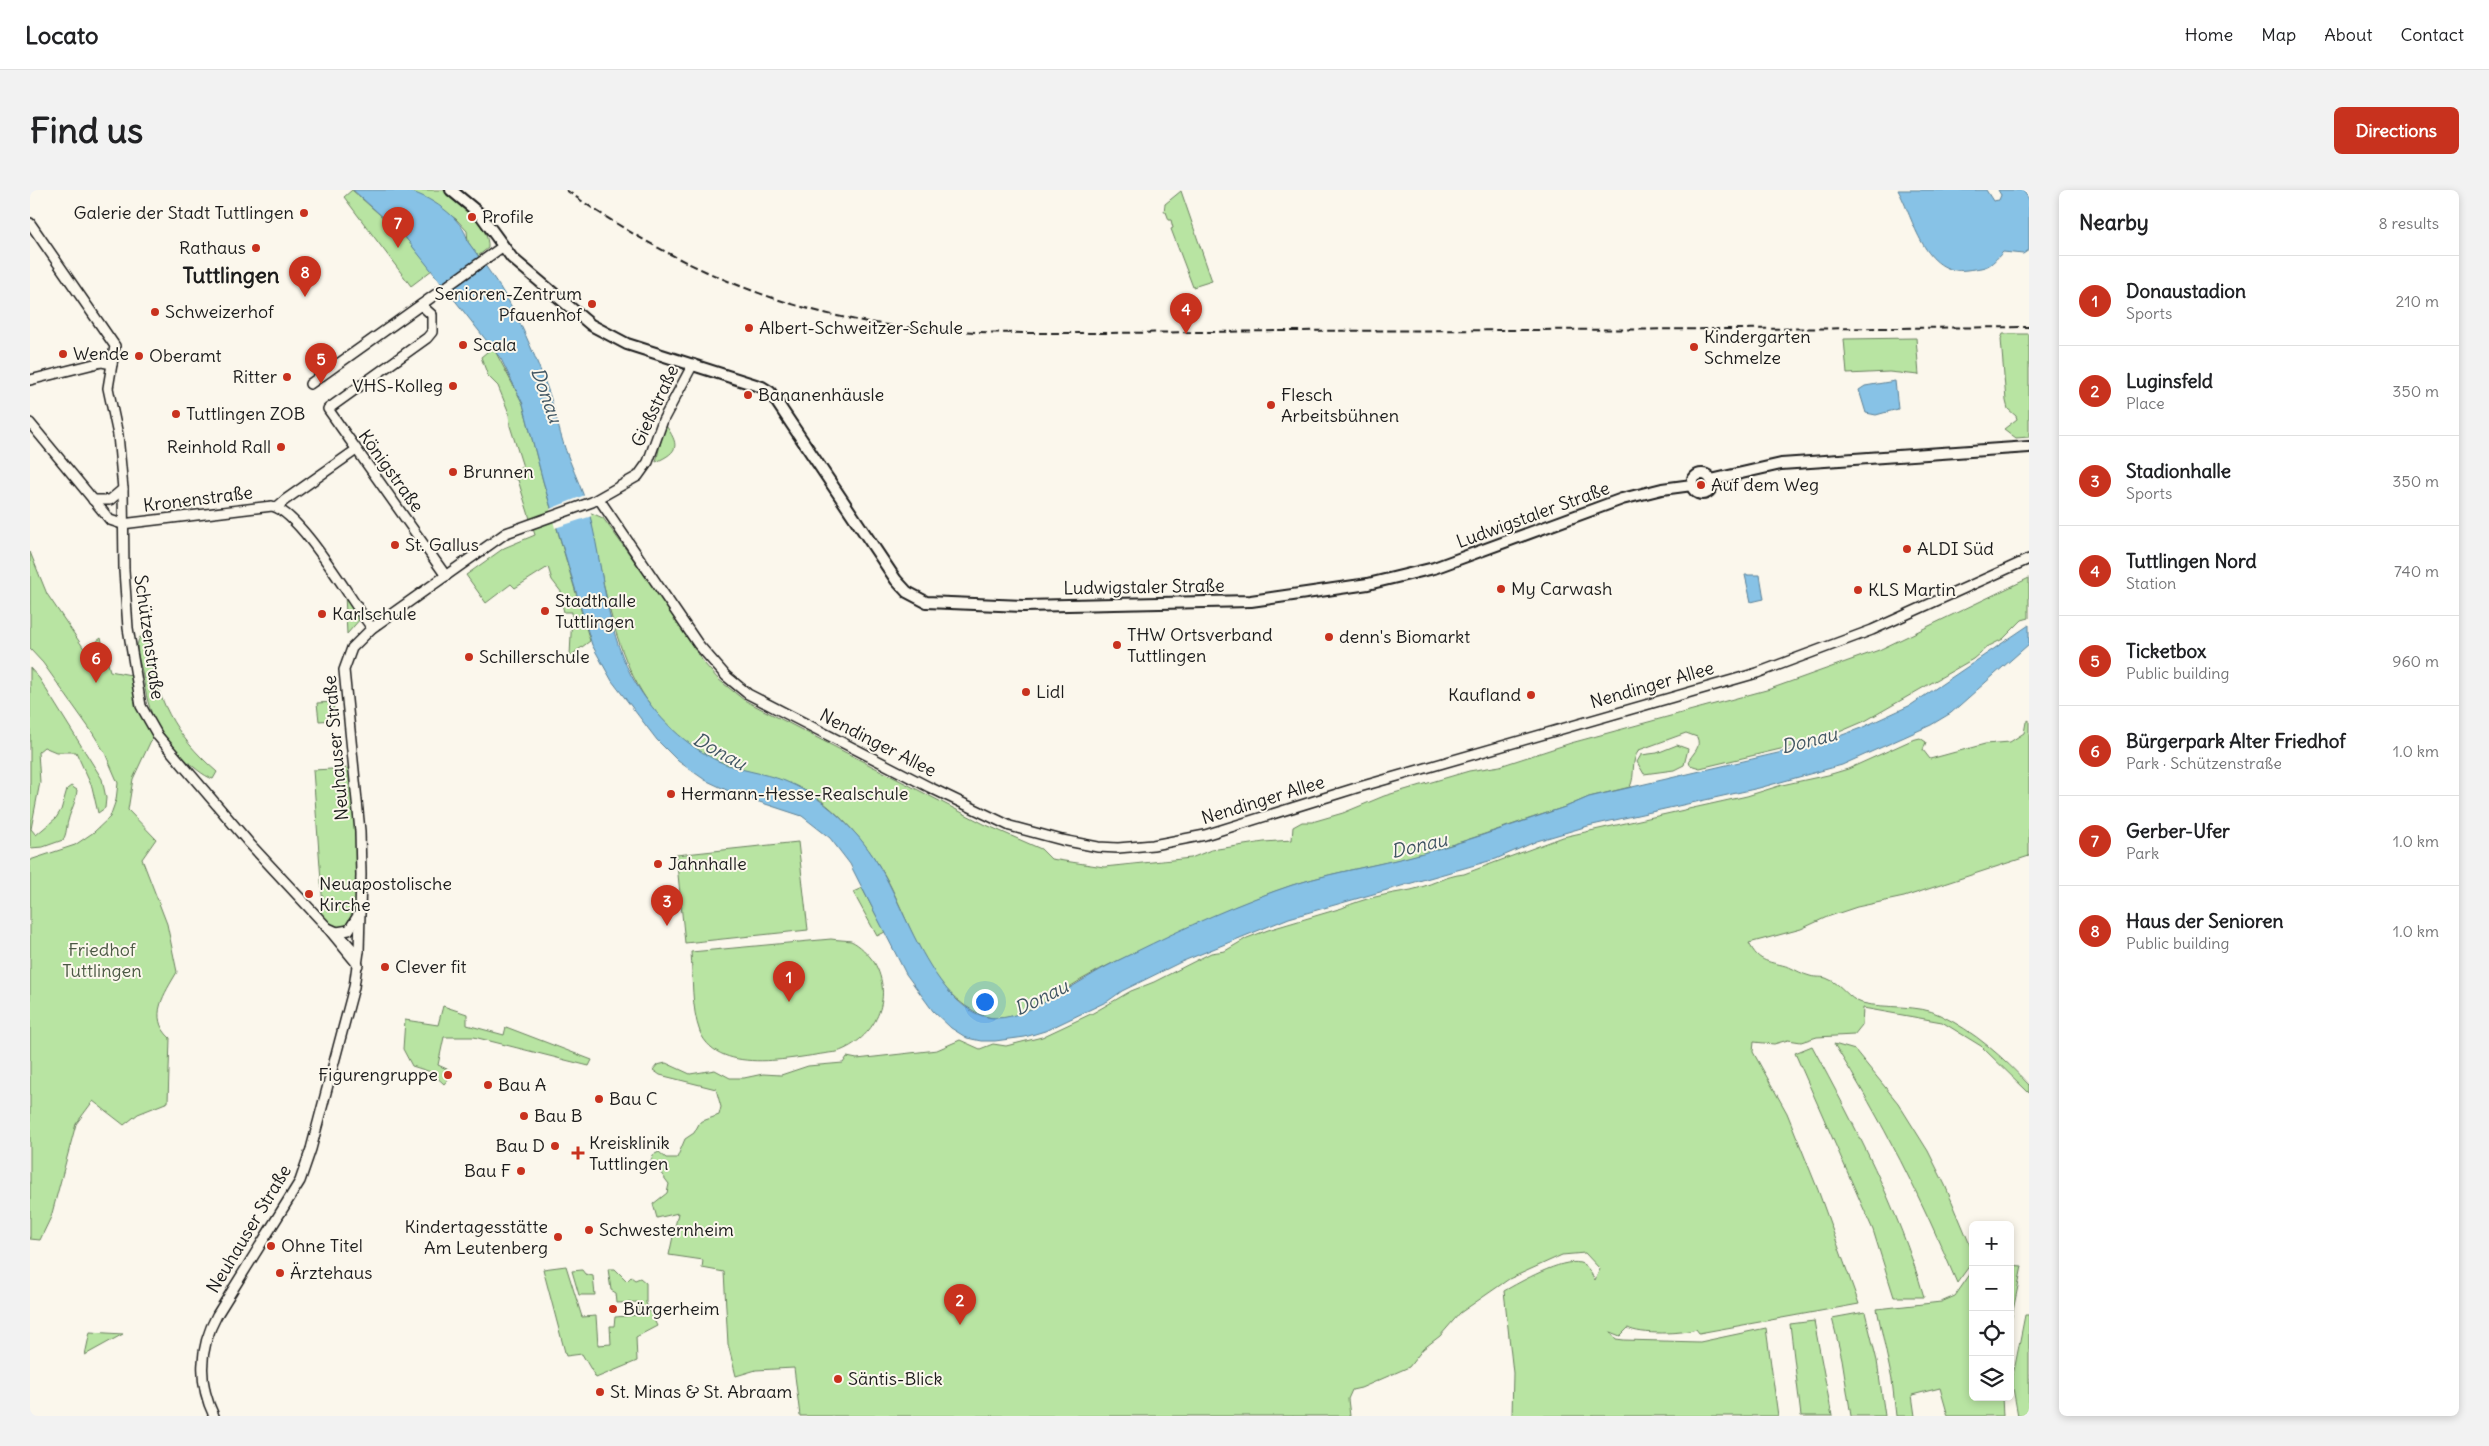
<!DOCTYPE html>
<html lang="en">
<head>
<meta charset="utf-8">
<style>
	:root { --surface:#fff; --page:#f2f2f2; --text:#202124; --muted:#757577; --line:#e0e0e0; --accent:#c8321e }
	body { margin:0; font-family:Delius,sans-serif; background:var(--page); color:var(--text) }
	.controls { position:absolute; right:15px; bottom:15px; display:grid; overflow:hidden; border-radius:8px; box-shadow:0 2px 8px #0003 }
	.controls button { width:45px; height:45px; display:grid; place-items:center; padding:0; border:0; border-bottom:1px solid var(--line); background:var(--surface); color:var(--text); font:25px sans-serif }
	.you { position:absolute; left:954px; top:811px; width:18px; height:18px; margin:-12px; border:4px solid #fff; border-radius:50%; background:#1a73e8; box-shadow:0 0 0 8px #1a73e833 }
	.badge { display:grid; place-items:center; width:32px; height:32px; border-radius:50%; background:var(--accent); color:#fff; font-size:16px; font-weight:700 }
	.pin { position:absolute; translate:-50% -41px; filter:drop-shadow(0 1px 2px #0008) }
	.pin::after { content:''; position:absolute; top:26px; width:18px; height:15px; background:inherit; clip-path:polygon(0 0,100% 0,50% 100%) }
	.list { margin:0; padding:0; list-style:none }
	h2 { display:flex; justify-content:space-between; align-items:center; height:65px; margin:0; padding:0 20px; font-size:21px }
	h2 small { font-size:16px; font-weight:400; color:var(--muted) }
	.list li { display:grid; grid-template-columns:32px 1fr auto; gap:15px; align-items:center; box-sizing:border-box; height:90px; padding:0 20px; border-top:1px solid var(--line) }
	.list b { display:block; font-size:19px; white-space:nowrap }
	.list p { margin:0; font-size:16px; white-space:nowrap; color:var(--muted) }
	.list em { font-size:16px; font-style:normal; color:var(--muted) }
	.icon { flex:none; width:28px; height:28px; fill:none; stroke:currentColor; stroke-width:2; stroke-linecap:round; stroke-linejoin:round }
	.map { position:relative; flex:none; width:1999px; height:1226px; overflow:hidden; border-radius:8px }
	header { display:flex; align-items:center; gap:30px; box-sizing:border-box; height:70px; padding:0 25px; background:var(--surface); border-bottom:1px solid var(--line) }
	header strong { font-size:24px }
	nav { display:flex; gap:28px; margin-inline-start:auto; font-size:18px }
	.intro { display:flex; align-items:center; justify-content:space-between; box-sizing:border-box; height:120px; padding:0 30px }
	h1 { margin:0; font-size:35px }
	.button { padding:12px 22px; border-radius:8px; background:var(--accent); color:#fff; font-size:18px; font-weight:700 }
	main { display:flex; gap:30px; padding:0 30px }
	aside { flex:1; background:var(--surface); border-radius:8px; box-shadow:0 2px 8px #0003 }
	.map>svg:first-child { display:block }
	.green { fill:#b8e4a2; stroke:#6a805f }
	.water { fill:#87c2e6; stroke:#5c8095 }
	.pier { fill:#fbf7ec }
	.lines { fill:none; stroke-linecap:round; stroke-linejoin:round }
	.tertiary-casing { stroke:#1c1c1c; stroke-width:12 }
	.secondary-casing { stroke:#1c1c1c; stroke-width:14 }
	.tertiary { stroke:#fbf7ec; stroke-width:9 }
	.secondary { stroke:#fbf7ec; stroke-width:10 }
	.rail { stroke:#1c1c1c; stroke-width:2; stroke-dasharray:8 4; stroke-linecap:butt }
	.poi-dot { fill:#c8321e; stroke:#fbf7ec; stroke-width:2 }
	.labels { text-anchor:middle; stroke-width:4; stroke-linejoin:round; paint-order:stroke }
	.poi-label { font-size:18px; fill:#1c1c1c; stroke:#fbf7ec; text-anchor:start }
	.street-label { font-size:18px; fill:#1c1c1c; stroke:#fbf7ec }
	.park-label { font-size:18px; fill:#4b5844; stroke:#fbf7ec }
	.water-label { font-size:19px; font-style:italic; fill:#415663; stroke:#fbf7ec }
	.district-label { font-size:22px; font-weight:bold; fill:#1c1c1c; stroke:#fbf7ec }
</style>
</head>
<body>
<header>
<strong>Locato</strong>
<nav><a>Home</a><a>Map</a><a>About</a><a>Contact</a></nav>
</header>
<div class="intro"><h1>Find us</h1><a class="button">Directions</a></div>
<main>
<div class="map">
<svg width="1999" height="1226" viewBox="0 0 1999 1226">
	<rect width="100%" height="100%" fill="#fbf7ec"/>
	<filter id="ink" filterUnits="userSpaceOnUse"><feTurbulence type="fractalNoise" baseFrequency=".02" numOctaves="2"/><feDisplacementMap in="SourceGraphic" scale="10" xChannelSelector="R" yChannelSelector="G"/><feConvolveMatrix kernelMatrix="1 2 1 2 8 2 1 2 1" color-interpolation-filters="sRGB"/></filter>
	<g filter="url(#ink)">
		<g class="green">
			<polygon points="322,0 375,47 402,80 381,96 314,7"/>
			<path d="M375 0H414C429 14 460 34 458 58L448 66 438 52 437 41 426 29 402 12Z"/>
			<polygon points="1151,1 1182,91 1163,97 1141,39 1143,38 1141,30 1139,30 1136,22 1134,22 1135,14"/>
			<polygon points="1973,144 1999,144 1999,247 1986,248 1974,239 1987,229 1986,226 1978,219 1976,211 1971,149"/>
			<polygon points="1886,148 1889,185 1859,182 1817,184 1814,149"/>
			<polygon points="463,157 493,214 513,291 560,451 540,466 542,422 534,422 531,410 528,410 526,405 532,403 522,390 518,377 485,398 481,394 456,413 436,385 474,358 505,345 488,290 483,288 485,279 493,277 480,236 479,223 468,196 458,186 451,167"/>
			<path d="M635 234C649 255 650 261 626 272Z"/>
			<path d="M559 322 573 328 627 402 674 473 688 489 714 510 954 634 1011 659 1021 669 1074 677 1161 668 1181 660 1234 652 1262 650 1263 637 1272 632H1282L1313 623 1354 606 1439 581 1470 576 1541 553 1740 499 1849 460 1999 388V428L1992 430 1973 449 1957 457 1943 469 1835 531 1793 549 1670 578 1660 575 1659 570C1665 561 1671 557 1667 547L1656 543 1609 560C1600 572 1606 584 1600 597L1559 607 1538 616C1491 631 1443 649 1395 663 1344 677 1292 683 1243 702 1196 719 1150 742 1105 763 1089 770 1073 777 1058 786 1033 799 993 832 963 828 954 827 941 820 934 815 895 787 880 734 859 693 843 662 820 634 793 612 761 586 720 587 684 569 588 521 579 416 559 322Z"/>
			<path d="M0 362 17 404 55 460 71 448 80 481 101 485 110 522 124 544 103 589 98 620 126 649 112 669 137 734 147 782C135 803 117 827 140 848L138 912 108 924 94 935 63 911 46 934 21 1027 10 1050 0 1049V670L45 655 64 642 80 627 86 610 88 593 75 563 62 542 13 473 0 459Z"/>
			<polygon points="315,405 331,428 317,444"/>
			<path d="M110 447H114L117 453C127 509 143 544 187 582L183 589C164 583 133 547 124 529 117 514 115 497 112 481 109 469 104 457 110 447Z"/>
			<path d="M0 478 9 488 72 589 76 608 75 618 68 623 62 597 46 562H26L14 557 8 562 10 592 1 639 6 645 26 628 31 620 37 599 41 596 47 600C46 613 41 619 38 631 36 638 37 643 33 650L13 657 0 658Z"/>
			<polygon points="303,512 305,530 289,531 287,513"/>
			<path d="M1999 530V666L1874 707 1827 717 1797 727 1771 739 1719 753C1729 774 1740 771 1759 777 1766 780 1772 784 1780 786 1786 788 1793 786 1798 789 1812 794 1818 809 1832 813 1856 819 1889 814 1910 825 1944 841 1974 868 1999 895V903L1951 856 1912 832 1833 818 1832 835 1824 845 1787 847 1771 852 1758 850 1744 854 1724 852 1723 862 1757 923 1788 1000 1829 1114 1669 1143 1666 1139C1653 1144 1610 1145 1598 1138L1590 1146 1580 1142 1586 1149 1594 1150 1670 1152 1736 1138 1748 1226H1482L1483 1183 1474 1101C1490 1092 1532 1068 1550 1073 1558 1075 1561 1084 1565 1090L1570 1079 1555 1063 1532 1065 1479 1089 1430 1123 1410 1146 1393 1159 1379 1177 1331 1198 1322 1200 1318 1209 1320 1226H770L764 1178 726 1180 706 1186 698 1154 694 1082 672 1078 673 1070 639 1065 648 1023 627 1028 623 1014 637 1003 639 994 630 982 619 976 623 965 629 962 636 968H647L655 949 664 943 670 932 689 925 691 917 686 899 630 885 623 880 627 875 636 873 660 884 685 880 700 888H714L733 884 751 885 778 876 813 873 817 867 827 869 907 860 930 850 950 859 963 854 976 856 1012 847 1063 823 1101 801 1124 792 1181 763 1195 761 1217 748 1238 740 1312 718C1334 708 1358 704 1381 700 1399 696 1415 686 1434 684L1533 647 1717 606 1752 595 1798 585 1818 579 1882 550 1890 548 1896 552 1893 560 1900 569 1955 554 1980 552 1994 543 1996 532Z"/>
			<polygon points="1647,555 1658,559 1654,575 1644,580 1614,584 1607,572 1611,565 1627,563"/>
			<path d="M321 578C325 620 338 699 321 736L304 739 288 723 293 718 283 580Z"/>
			<polygon points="768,652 778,740 655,753 646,665"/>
			<polygon points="832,698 855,742 847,746 823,702"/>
			<path d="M801 749C807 750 815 750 821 751 830 755 838 764 844 772 865 808 845 849 807 862 768 866 690 888 670 842 661 818 663 787 661 762Z"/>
			<polygon points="413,816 437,824 437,835 474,845 476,837 562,870 559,876 444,847 414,847 408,875 419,880 420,887 414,894 401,882 382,876 373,859 375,830 408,835"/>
			<path d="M1804 854 1825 860 1868 913 1898 961 1915 995 1943 1062V1071L1927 1093C1892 1009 1852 930 1804 854Z"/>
			<path d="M1782 856C1825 936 1869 1019 1894 1107H1864L1843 1040 1765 863Z"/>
			<polygon points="1980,1075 1992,1076 1980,1136"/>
			<polygon points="536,1076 552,1127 566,1126 568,1155 581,1154 580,1136 584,1136 585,1127 609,1125 608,1112 587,1113 586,1103 581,1100 578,1079 585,1079 597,1091 601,1087 605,1090 610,1088 616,1093 616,1113 627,1136 606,1147 607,1171 566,1188 552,1164 536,1166 513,1079"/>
			<polygon points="552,1080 555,1084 563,1086 565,1105 549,1105 542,1081"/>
			<polygon points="1943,1080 1943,1207 1972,1207 1973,1226 1918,1226 1910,1198 1882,1205 1885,1226 1866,1226 1862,1190 1847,1119 1911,1112 1925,1106"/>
			<polygon points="1835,1122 1847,1171 1855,1226 1821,1226 1812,1169 1802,1128"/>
			<polygon points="1995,1125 1999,1125 1999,1226 1988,1226 1983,1198 1983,1186"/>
			<polygon points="1784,1131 1802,1226 1771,1226 1760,1134"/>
			<polygon points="60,1142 93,1144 55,1165"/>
		</g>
		<g class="water">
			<path d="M323 0C339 0 359 0 374 0 397 4 434 28 438 52 452 71 467 91 479 112 494 139 507 171 518 200 526 223 530 247 539 269 546 287 554 304 559 322 573 375 575 436 601 485 620 520 650 552 686 570 708 581 732 582 755 591 783 602 805 621 825 643 838 657 848 673 857 690 878 729 912 829 967 828 1000 828 1052 788 1083 773 1135 747 1189 721 1245 701 1293 683 1343 677 1393 663 1442 650 1490 632 1538 616L1559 607 1791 553 1831 538 1881 515 1999 435V454L1921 523 1901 535 1812 575 1729 598 1558 636 1507 651 1466 669 1259 728 1151 772 1092 801 1078 811 1015 841 995 847 965 851H951L937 848 921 838 903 821 876 784 820 674 800 648 772 626 705 604 675 590 648 571 627 550 582 491 562 455 513 291 493 214 471 169 375 47Z"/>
			<path d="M1868 0H1956L1963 11 1969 10 1971 5 1968 0H1993L1999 9V60L1993 64 1973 62C1958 78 1959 77 1937 80 1894 86 1884 29 1868 0Z"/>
			<polygon points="1865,191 1868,219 1846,225 1836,223 1829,200 1835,196"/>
			<polygon points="1715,385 1730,385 1734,409 1721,412"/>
		</g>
		<polygon class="pier" points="555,305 562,326 525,338 520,319"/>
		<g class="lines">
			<defs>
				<g id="tertiary">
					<polyline points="0,33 85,156 78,198 88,245 93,299 94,380 98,438 111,516 128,546 220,654 296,736 328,775"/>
					<polyline points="391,115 402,125 402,142 397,148 298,219 416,386"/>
					<polyline points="0,190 72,172 82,174"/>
					<polyline points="280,194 472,57"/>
					<path d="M0 233 80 330 92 334 242 316C271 323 321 411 342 438"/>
					<polyline points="569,309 668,454 696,486 718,504 899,597 980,636 1032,650 1068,657 1088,658 1123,655 1175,645 1326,598 1727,483 1842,440 1999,369"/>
					<polyline points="63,310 80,310 93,299"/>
					<polyline points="247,317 255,310 326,260"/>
					<polyline points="296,737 307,742 324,761 329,761"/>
					<polyline points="307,742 319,740 330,722"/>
					<path d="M184 1226C168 1193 169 1158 187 1125L270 991 281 959 324 797 329 761 331 685 330 641 314 480 322 458 342 438 476 343 562 312 608 286 618 272 633 230 663 174"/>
				</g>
				<g id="secondary">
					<polyline points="421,0 450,24 482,68 561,135 597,154 732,197 740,202 866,390 877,402 896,412 993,416 1221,411 1338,394 1404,378 1592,309 1632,299 1662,295"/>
					<circle cx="1672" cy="294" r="10"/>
					<polyline points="1681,290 1751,274 1999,257"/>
				</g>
			</defs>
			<use href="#tertiary" class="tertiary-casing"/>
			<use href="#secondary" class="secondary-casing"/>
			<use href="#tertiary" class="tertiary"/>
			<use href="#secondary" class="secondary"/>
			<path class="rail" d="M536 0C619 59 707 103 807 126 883 143 960 143 1038 143 1108 143 1178 142 1248 141 1499 140 1749 139 1999 137"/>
		</g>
	</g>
	<g class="poi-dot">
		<circle cx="274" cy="23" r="5"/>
		<circle cx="442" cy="27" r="5"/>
		<circle cx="226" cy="58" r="5"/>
		<circle cx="562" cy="114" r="5"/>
		<circle cx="125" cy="122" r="5"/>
		<circle cx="719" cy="138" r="5"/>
		<circle cx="433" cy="155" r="5"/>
		<circle cx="1664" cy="157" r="5"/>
		<circle cx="33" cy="164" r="5"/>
		<circle cx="109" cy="166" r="5"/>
		<circle cx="257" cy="187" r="5"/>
		<circle cx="423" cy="196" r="5"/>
		<circle cx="718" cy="205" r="5"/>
		<circle cx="1241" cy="215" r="5"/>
		<circle cx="146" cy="224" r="5"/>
		<circle cx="251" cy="257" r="5"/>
		<circle cx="423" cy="282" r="5"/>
		<circle cx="1671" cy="295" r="5"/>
		<circle cx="365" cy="355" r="5"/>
		<circle cx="1877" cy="359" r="5"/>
		<circle cx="1471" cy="399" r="5"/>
		<circle cx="1828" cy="400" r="5"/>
		<circle cx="515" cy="421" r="5"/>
		<circle cx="292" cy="424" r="5"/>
		<circle cx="1299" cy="447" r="5"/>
		<circle cx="1087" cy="455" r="5"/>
		<circle cx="439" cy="467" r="5"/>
		<circle cx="996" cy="502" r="5"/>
		<circle cx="1501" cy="505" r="5"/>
		<circle cx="641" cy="604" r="5"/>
		<circle cx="628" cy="674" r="5"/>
		<circle cx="279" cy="704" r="5"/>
		<circle cx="355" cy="777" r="5"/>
		<circle cx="418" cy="885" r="5"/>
		<circle cx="458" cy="895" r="5"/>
		<circle cx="569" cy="909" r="5"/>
		<circle cx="494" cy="926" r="5"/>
		<circle cx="525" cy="956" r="5"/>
		<path d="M545.5 955.5h5v5h5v5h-5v5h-5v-5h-5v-5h5z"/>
		<circle cx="491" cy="981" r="5"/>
		<circle cx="559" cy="1040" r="5"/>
		<circle cx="528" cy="1047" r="5"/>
		<circle cx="241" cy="1056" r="5"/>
		<circle cx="250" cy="1083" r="5"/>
		<circle cx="583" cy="1119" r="5"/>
		<circle cx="808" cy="1189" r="5"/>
		<circle cx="570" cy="1202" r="5"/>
	</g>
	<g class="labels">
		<g class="poi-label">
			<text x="264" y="29" text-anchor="end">Galerie der Stadt Tuttlingen</text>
			<text x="452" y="33">Profile</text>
			<text x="216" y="64" text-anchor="end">Rathaus</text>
			<text x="552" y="110" text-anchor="end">Senioren-Zentrum<tspan x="552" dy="21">Pfauenhof</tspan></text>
			<text x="135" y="128">Schweizerhof</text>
			<text x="729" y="144">Albert-Schweitzer-Schule</text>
			<text x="1674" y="153">Kindergarten<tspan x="1674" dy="21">Schmelze</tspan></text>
			<text x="443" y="161">Scala</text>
			<text x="43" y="170">Wende</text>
			<text x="119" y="172">Oberamt</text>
			<text x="247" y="193" text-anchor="end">Ritter</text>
			<text x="413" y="202" text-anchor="end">VHS-Kolleg</text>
			<text x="728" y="211">Bananenhäusle</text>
			<text x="1251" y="211">Flesch<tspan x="1251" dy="21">Arbeitsbühnen</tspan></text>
			<text x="156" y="230">Tuttlingen ZOB</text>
			<text x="241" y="263" text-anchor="end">Reinhold Rall</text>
			<text x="433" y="288">Brunnen</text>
			<text x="1681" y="301">Auf dem Weg</text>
			<text x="375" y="361">St. Gallus</text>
			<text x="1887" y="365">ALDI Süd</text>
			<text x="1481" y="405">My Carwash</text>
			<text x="1838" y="406">KLS Martin</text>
			<text x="525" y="417">Stadthalle<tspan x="525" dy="21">Tuttlingen</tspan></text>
			<text x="302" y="430">Karlschule</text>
			<text x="1097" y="451">THW Ortsverband<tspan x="1097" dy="21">Tuttlingen</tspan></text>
			<text x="1309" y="453">denn's Biomarkt</text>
			<text x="449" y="473">Schillerschule</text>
			<text x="1006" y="508">Lidl</text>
			<text x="1491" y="511" text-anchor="end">Kaufland</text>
			<text x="651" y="610">Hermann-Hesse-Realschule</text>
			<text x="638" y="680">Jahnhalle</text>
			<text x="289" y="700">Neuapostolische<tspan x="289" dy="21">Kirche</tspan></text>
			<text x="365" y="783">Clever fit</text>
			<text x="408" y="891" text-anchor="end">Figurengruppe</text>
			<text x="468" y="901">Bau A</text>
			<text x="579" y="915">Bau C</text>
			<text x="504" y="932">Bau B</text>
			<text x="559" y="959">Kreisklinik<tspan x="559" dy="21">Tuttlingen</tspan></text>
			<text x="515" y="962" text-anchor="end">Bau D</text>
			<text x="481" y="987" text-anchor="end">Bau F</text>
			<text x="518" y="1043" text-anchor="end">Kindertagesstätte<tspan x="518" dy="21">Am Leutenberg</tspan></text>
			<text x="569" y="1046">Schwesternheim</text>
			<text x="251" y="1062">Ohne Titel</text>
			<text x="260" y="1089">Ärztehaus</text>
			<text x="593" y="1125">Bürgerheim</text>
			<text x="818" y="1195">Säntis-Blick</text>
			<text x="580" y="1208">St. Minas &amp; St. Abraam</text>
		</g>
		<g class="street-label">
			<text transform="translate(625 216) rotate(-65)" y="6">Gießstraße</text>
			<text transform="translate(361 281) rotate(54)" y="6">Königstraße</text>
			<text transform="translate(168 309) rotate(-7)" y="6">Kronenstraße</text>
			<text transform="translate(1503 325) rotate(-20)" y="6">Ludwigstaler Straße</text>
			<text transform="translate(1114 397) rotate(-1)" y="6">Ludwigstaler Straße</text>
			<text transform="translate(119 447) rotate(82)" y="6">Schützenstraße</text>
			<text transform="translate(1622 495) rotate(-16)" y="6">Nendinger Allee</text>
			<text transform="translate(848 553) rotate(27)" y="6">Nendinger Allee</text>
			<text transform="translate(306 558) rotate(-95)" y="6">Neuhauser Straße</text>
			<text transform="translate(1233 610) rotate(-17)" y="6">Nendinger Allee</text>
			<text transform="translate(219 1039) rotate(-59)" y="6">Neuhauser Straße</text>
		</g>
		<g class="park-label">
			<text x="72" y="766">Friedhof<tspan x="72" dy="21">Tuttlingen</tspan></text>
		</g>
		<g class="water-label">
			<text transform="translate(517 205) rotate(70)" y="7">Donau</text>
			<text transform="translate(1779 550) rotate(-14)" y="7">Donau</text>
			<text transform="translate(690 561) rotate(29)" y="7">Donau</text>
			<text transform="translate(1389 655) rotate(-13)" y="7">Donau</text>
			<text transform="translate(1011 807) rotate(-26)" y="7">Donau</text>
		</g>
		<g class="district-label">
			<text x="201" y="93">Tuttlingen</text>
		</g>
	</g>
</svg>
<div class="controls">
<button>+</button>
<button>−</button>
<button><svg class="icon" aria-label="locate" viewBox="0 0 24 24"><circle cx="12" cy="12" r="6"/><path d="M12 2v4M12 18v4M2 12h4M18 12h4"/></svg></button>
<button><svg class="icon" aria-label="layers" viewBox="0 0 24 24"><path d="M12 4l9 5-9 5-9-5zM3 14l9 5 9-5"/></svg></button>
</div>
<div class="you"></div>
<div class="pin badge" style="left:759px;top:812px">1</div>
<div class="pin badge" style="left:930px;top:1135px">2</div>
<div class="pin badge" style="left:637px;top:736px">3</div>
<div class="pin badge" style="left:1156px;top:144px">4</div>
<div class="pin badge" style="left:291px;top:194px">5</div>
<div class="pin badge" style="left:66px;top:493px">6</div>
<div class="pin badge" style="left:368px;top:58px">7</div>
<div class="pin badge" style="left:275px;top:107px">8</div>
</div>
<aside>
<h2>Nearby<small>8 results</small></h2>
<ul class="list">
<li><span class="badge">1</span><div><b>Donaustadion</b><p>Sports</p></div><em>210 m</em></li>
<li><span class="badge">2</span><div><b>Luginsfeld</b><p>Place</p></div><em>350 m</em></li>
<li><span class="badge">3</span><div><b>Stadionhalle</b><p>Sports</p></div><em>350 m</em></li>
<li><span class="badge">4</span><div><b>Tuttlingen Nord</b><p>Station</p></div><em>740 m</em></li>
<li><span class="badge">5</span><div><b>Ticketbox</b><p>Public building</p></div><em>960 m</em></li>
<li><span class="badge">6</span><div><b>Bürgerpark Alter Friedhof</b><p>Park · Schützenstraße</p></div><em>1.0 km</em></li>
<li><span class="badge">7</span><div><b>Gerber-Ufer</b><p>Park</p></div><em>1.0 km</em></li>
<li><span class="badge">8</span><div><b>Haus der Senioren</b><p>Public building</p></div><em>1.0 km</em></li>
</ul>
</aside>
</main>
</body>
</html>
